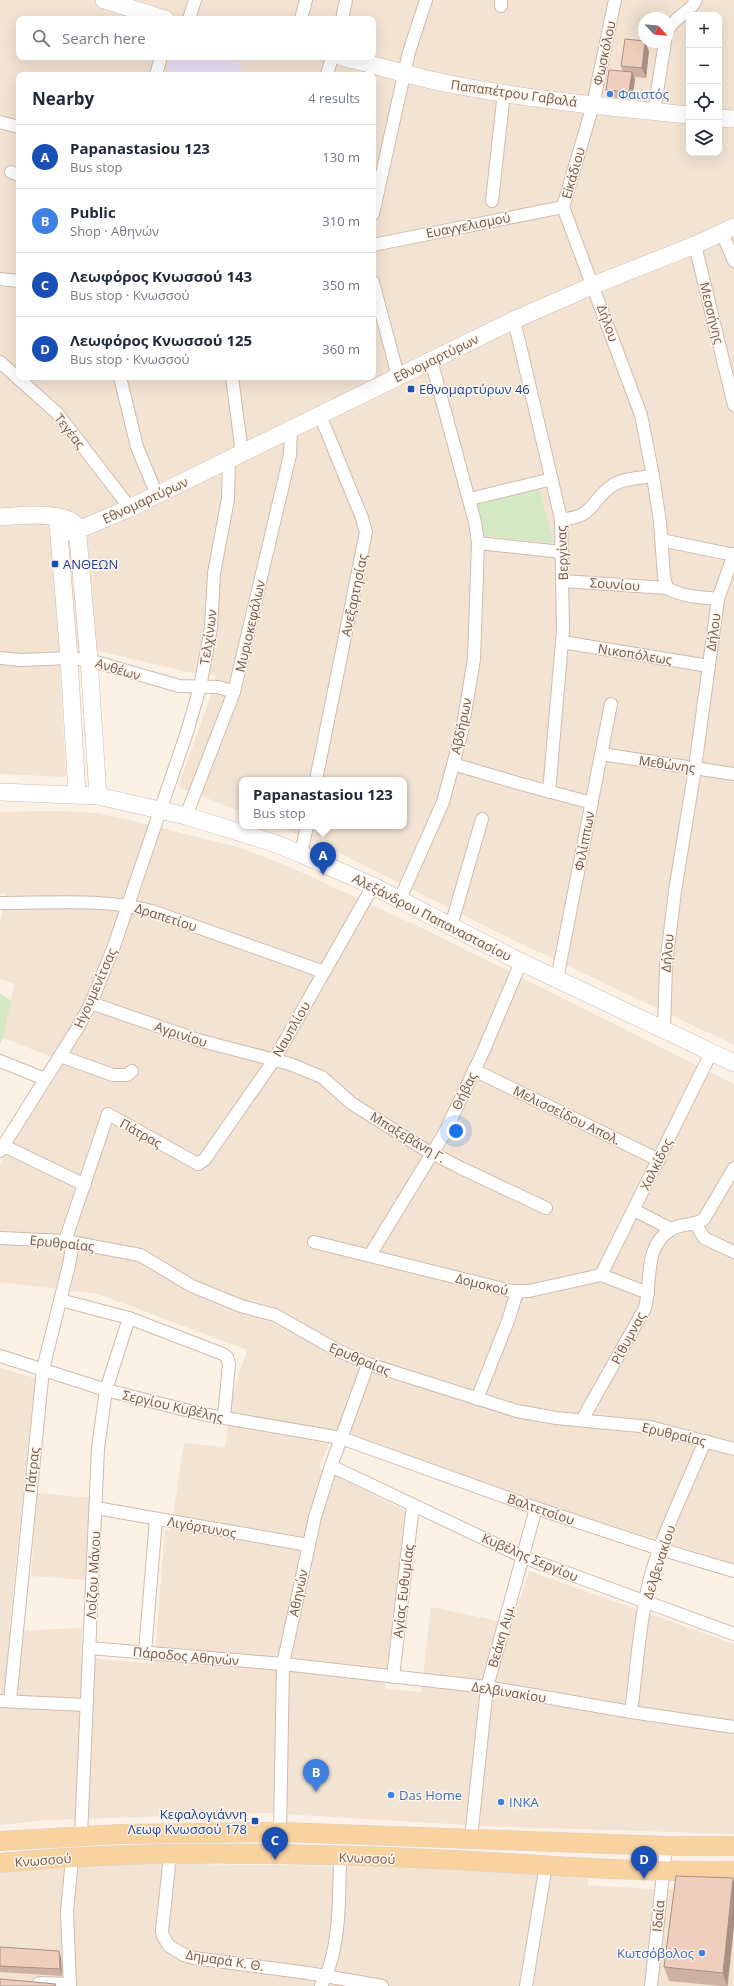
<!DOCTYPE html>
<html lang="en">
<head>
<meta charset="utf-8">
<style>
	:root { --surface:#fff; --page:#f2f2f3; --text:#1f2937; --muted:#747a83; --line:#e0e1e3; --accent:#d93025 }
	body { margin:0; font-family:"Open Sans",sans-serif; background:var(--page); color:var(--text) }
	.controls { position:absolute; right:12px; top:12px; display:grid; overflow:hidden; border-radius:8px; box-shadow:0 4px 16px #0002 }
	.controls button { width:36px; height:36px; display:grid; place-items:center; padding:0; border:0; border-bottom:1px solid var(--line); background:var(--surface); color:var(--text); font:20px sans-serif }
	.compass { position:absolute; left:638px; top:12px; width:36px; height:36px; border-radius:50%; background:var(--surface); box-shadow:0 4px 16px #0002; rotate:116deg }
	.you { position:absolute; left:456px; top:1131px; width:14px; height:14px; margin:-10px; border:3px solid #fff; border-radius:50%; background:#1a73e8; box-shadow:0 0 0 6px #1a73e833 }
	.badge { display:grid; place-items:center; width:26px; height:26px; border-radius:50%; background:var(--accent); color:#fff; font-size:13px; font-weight:700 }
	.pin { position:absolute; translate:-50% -33px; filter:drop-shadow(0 1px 2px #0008) }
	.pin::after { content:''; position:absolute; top:21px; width:14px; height:12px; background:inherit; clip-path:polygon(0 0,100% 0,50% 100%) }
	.popup { position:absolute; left:239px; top:777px; width:168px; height:52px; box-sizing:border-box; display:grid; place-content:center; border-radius:8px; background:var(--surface); filter:drop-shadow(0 1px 3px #0005); font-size:13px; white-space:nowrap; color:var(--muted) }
	.popup b { font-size:15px; color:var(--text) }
	.popup::after { content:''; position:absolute; left:50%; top:100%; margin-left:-8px; border:8px solid transparent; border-top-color:var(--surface) }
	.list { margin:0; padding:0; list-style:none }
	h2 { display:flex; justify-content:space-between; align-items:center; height:52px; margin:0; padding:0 16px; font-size:17px }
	h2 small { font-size:13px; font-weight:400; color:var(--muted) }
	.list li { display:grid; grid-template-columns:26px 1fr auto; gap:12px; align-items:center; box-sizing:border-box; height:64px; padding:0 16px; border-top:1px solid var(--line) }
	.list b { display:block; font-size:15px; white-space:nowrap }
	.list p { margin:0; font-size:13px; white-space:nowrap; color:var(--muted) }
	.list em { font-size:13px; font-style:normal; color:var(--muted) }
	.icon { flex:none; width:22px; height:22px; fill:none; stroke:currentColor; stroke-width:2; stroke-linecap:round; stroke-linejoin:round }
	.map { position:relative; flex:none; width:734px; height:1986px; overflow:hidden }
	.search { position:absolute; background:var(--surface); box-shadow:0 4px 16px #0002; left:16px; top:16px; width:360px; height:44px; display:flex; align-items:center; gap:10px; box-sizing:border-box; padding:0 14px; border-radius:8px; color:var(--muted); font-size:15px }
	.panel { position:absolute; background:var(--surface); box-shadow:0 4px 16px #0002; left:16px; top:72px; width:360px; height:308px; border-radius:8px }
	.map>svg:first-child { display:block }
	.residential { fill:#f3e3d3; fill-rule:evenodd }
	.education { fill:#eee1f8 }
	.green { fill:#d5e8c4 }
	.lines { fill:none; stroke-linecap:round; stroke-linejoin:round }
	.street-casing { stroke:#cfbbae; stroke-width:14 }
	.secondary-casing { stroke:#d1baac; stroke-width:18 }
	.primary-casing { stroke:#d8d0cd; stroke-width:20 }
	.street { stroke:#fff; stroke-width:12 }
	.secondary { stroke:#fff; stroke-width:17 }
	.primary { stroke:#f8d29f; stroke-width:19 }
	.wall { fill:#ceb1a3 }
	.shaded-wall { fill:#a89084 }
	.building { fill:#f0cebd; stroke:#a89084 }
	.shop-dot { fill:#3f7fe0; stroke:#fef5eb; stroke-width:1.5 }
	.transit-dot { fill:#1a4fb4; stroke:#fef5eb; stroke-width:1.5 }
	.labels { text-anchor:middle; stroke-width:3; stroke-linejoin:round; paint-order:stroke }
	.street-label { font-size:13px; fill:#73574b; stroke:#fef5eb }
	.shop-label { font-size:13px; fill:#366cbe; stroke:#fef5eb; text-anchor:start }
	.transit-label { font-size:13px; fill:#164399; stroke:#fef5eb; text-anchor:start }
</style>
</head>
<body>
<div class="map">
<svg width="734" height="1986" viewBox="0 0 734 1986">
	<rect width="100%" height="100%" fill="#fbf1e5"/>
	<g class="residential">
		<path d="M0 0H734V1045L493 930 326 846 277 826H404V780H242V812L178 787 210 698 216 675 188 672 98 651 59 647 66 777 0 774ZM689 15H719V153H689ZM644 18H668V42H644ZM19 19H373V57H19ZM19 75H373V377H19Z"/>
		<polygon points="56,811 96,813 130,820 237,847 288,866 424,929 734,1084 734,1564 537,1502 335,1429 319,1467 406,1511 385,1689 421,1692 431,1607 512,1624 529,1571 734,1644 734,1834 483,1826 265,1813 47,1820 0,1825 0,1368 35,1378 9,1631 82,1628 81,1657 154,1664 165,1530 171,1530 184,1443 225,1447 233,1393 247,1350 98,1294 0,1282 0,1163 65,1062 3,1038 14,984 0,979 0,922 6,894 0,893 0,812"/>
		<polygon points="37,1493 91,1498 85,1580 31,1576"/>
		<polygon points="179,1864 351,1866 529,1873 588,1879 588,1885 652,1889 734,1889 734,1986 0,1986 0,1873 63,1866"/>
	</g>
	<polygon class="education" points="171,57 218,57 242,63 239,75 166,75"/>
	<g class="green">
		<polygon points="539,489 554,543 484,536 473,505"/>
		<polygon points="0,993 11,1001 3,1038 0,1044"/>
	</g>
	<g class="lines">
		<defs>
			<g id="street">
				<polyline points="615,0 593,105 563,207 641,415 653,476 660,522 664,577 667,588"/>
				<polyline points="501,6 501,0"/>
				<polyline points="189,19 195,0"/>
				<polyline points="301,19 306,0"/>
				<polyline points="342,19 346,0"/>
				<path d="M668 30C674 17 690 13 696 0"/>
				<polyline points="156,75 161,57"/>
				<polyline points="327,75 332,57"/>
				<polyline points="654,111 665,42"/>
				<polyline points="0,122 19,127"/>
				<polyline points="11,172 19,175"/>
				<polyline points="492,201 504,92"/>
				<polyline points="373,214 409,52 426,0"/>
				<polyline points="722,233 734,261"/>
				<polyline points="373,245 563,207"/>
				<polyline points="695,245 734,405"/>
				<polyline points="0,279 19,281"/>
				<polyline points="373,282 398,376"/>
				<polyline points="514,320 561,519 563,630 549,792"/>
				<polyline points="0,362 57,413 130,508"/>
				<polyline points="120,377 137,447 157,495"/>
				<polyline points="232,377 242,453"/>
				<polyline points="470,499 552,479"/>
				<path d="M561 519C595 518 589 501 613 485 624 478 641 478 653 476"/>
				<polyline points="661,540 734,555"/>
				<polyline points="478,543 562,552"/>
				<path d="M563 581 667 588C683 597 700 597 718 599"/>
				<polyline points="562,642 709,666"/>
				<polyline points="0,658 21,660 69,658 89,660 179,686 218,687 234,692"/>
				<polyline points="601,754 734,774"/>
				<polyline points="453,764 521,784 592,803"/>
				<polyline points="316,780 366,532 362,518 320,415"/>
				<polyline points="186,816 234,692 290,455 291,429"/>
				<polyline points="301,854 307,826"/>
				<polyline points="400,899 443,802 462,731 474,659 478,543 475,522 431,360"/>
				<path d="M0 903C51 903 103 898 152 911L324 972"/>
				<polyline points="451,926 482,819"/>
				<polyline points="557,979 611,704"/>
				<polyline points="91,1003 198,1040 290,1064 322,1077 351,1103 424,1149 461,1168 546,1208"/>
				<polyline points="664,1029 666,965 675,891 695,768 718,599 734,554"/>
				<polyline points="60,1056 113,1075 127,1075 132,1071"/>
				<polyline points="0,1061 45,1079"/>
				<polyline points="474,1070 659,1160"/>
				<polyline points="4,1146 85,1185"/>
				<polyline points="0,1151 77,1029 91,1003 114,946 187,732 200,687 211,628 214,573 228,499 229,459"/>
				<polyline points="634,1210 671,1229"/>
				<polyline points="695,1223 704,1238 734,1252"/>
				<polyline points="0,1238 65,1241 140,1255 192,1286 241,1306 275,1315 335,1349 368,1364 517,1411 556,1418 650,1427 734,1449"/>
				<polyline points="65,1241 108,1114 198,1164 205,1159 274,1060 373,886"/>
				<polyline points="314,1242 511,1291 529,1291 601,1275 648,1293"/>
				<polyline points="370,1255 444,1134 483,1052 521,962"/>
				<polyline points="601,1275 711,1053"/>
				<polyline points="60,1300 129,1318 223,1354 227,1357 229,1364 224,1417"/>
				<polyline points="0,1356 106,1390 202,1414 341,1438 536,1508 660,1549 734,1571"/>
				<polyline points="477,1399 508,1321 517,1292"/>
				<path d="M582 1420 645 1308C652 1282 643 1245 672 1229 682 1223 695 1226 704 1219L734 1168"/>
				<polyline points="331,1466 523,1557 734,1634"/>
				<polyline points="96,1508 308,1545"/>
				<polyline points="89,1648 283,1664 487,1687 631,1712 734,1727"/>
				<polyline points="145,1652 156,1519"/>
				<polyline points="393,1677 413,1505"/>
				<polyline points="0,1701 85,1705"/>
				<polyline points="10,1701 43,1369 69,1265 73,1242"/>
				<path d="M631 1712C637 1669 639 1624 649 1582 661 1536 687 1485 705 1441"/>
				<polyline points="280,1832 283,1664 315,1517 331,1466 368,1364"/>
				<polyline points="81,1835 98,1448 106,1390 129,1318"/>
				<polyline points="471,1838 487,1687 536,1508"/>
				<polyline points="170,1856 162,1931 163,1936 169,1946 184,1955 194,1958 308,1973 382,1986"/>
				<polyline points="39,1983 70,1984"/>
				<polyline points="70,1986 67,1911 72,1859"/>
				<path d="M321 1986C341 1950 339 1897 340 1857"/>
				<polyline points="526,1986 546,1865"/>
				<polyline points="651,1986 666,1846"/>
			</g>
			<g id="secondary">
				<polyline points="104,0 165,19"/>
				<path d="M342 57C376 65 410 76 445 83 524 99 608 107 689 115"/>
				<polyline points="719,118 734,119"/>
				<path d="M0 517C19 516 65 510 77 526L89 660 98 796"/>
				<polyline points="58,523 69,658 77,794"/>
				<polyline points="59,534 78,530 130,508 514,320 594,285 695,245 734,227"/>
				<polyline points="0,792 98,796 186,816 271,842 301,854 373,886 521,962 734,1063"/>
			</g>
			<g id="primary">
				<polyline points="0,1841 121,1834 280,1832 666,1846 734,1846"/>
				<path d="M0 1863C148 1849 305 1853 454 1860 547 1865 641 1873 734 1871"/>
			</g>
		</defs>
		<use href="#street" class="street-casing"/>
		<use href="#secondary" class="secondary-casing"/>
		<use href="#primary" class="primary-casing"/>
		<use href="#street" class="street"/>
		<use href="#secondary" class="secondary"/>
		<use href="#primary" class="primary"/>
	</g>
	<g class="wall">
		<polygon points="649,51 646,78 634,77 635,79 632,99 608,97 606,90 623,71 621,66"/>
		<polygon points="734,1926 728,1986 721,1986 669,1981 664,1967"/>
		<polygon points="0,1947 59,1951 61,1958 62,1976 0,1972"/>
	</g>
	<g class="shaded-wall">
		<polygon points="645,42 649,51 646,78 642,68"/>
		<polygon points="632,72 635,79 632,99 629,92"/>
		<polygon points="733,1878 734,1882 734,1926 727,1986 723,1973"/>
		<polygon points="59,1951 61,1958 62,1976 60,1969"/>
	</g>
	<g class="building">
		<polygon points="625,39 644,41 644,42 645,42 642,68 621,66"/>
		<polygon points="609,70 632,72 629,92 606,90"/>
		<polygon points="676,1876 733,1878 723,1973 664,1967"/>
		<polygon points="0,1947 59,1951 60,1969 0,1966"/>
		<polygon points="0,1979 56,1984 55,1986 0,1986"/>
	</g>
	<g class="shop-dot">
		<circle cx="610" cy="94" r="4"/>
		<circle cx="391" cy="1795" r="4"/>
		<circle cx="501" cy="1802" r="4"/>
		<circle cx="702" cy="1953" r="4"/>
	</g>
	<g class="transit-dot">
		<rect x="407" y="385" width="8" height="8" rx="2"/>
		<rect x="51" y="560" width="8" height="8" rx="2"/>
		<rect x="251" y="1817" width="8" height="8" rx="2"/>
	</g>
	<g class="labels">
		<g class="street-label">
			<text transform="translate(604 53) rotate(-78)" y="5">Φωσκόλου</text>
			<text transform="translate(514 93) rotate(8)" y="5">Παπαπέτρου Γαβαλά</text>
			<text transform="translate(573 173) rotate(-74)" y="5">Εἰκάδιου</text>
			<text transform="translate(468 225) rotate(-11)" y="5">Ευαγγελισμού</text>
			<text transform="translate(712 313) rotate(76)" y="5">Μεσσήνης</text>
			<text transform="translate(608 323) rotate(70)" y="5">Δήλου</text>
			<text transform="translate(436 358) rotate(-26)" y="5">Εθνομαρτύρων</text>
			<text transform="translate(70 431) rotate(52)" y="5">Τεγέας</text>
			<text transform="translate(145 500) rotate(-25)" y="5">Εθνομαρτύρων</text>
			<text transform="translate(562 553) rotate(-92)" y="5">Βεργίνας</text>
			<text transform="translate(615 584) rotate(4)" y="5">Σουνίου</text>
			<text transform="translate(354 595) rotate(-78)" y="5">Ανεξαρτησίας</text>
			<text transform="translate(250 626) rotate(-77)" y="5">Μυριοκεφάλων</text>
			<text transform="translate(713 632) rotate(-82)" y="5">Δήλου</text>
			<text transform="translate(208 637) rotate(-82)" y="5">Τελχίνων</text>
			<text transform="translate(635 654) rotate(9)" y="5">Νικοπόλεως</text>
			<text transform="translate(118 669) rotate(17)" y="5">Ανθέων</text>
			<text transform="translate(461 726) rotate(-78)" y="5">Αβδήρων</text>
			<text transform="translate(667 764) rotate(8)" y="5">Μεθώνης</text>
			<text transform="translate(584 841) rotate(-79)" y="5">Φιλίππων</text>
			<text transform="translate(166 917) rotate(18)" y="5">Δραπετίου</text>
			<text transform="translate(432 917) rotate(27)" y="5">Αλεξάνδρου Παπαναστασίου</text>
			<text transform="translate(667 953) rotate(-85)" y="5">Δήλου</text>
			<text transform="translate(95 988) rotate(-66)" y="5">Ηγουμενίτσας</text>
			<text transform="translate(291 1029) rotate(-60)" y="5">Ναυπλίου</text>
			<text transform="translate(181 1034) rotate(18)" y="5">Αγρινίου</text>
			<text transform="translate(464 1091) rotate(-64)" y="5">Θήβας</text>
			<text transform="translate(567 1115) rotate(26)" y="5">Μελισσείδου Απολ.</text>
			<text transform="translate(141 1133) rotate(29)" y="5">Πάτρας</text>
			<text transform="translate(408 1137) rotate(31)" y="5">Μπαξεβάνη Γ.</text>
			<text transform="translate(656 1164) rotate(-64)" y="5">Χαλκίδος</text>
			<text transform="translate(62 1243) rotate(6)" y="5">Ερυθραίας</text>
			<text transform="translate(482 1284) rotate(14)" y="5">Δομοκού</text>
			<text transform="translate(628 1338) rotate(-62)" y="5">Ρίθυμνας</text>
			<text transform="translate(360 1359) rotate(23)" y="5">Ερυθραίας</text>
			<text transform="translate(173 1406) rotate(13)" y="5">Σεργίου Κυβέλης</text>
			<text transform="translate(674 1434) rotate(13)" y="5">Ερυθραίας</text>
			<text transform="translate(32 1470) rotate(-84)" y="5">Πάτρας</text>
			<text transform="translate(541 1509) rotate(19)" y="5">Βαλτετσίου</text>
			<text transform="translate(202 1527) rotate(10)" y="5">Λιγόρτυνος</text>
			<text transform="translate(530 1557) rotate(23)" y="5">Κυβέλης Σεργίου</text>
			<text transform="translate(659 1562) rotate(-72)" y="5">Δελβενακίου</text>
			<text transform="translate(93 1575) rotate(-87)" y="5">Λοίζου Μάνου</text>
			<text transform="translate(403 1591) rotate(-83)" y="5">Αγίας Ευθυμίας</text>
			<text transform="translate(298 1593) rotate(-78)" y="5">Αθηνών</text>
			<text transform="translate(501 1636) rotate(-74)" y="5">Βεάκη Αιμ.</text>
			<text transform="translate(186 1656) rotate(5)" y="5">Πάροδος Αθηνών</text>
			<text transform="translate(509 1692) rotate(9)" y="5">Δελβινακίου</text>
			<text transform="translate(367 1858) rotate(2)" y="5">Κνωσσού</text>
			<text transform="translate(43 1860) rotate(-4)" y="5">Κνωσσού</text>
			<text transform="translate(658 1916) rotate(-85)" y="5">Ιδαία</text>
			<text transform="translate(225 1960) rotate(9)" y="5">Δημαρά Κ. Θ.</text>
		</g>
		<g class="shop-label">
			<text x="618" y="99">Φαιστός</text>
			<text x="399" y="1800">Das Home</text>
			<text x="509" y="1807">ΙΝΚΑ</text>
			<text x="694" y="1958" text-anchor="end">Κωτσόβολος</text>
		</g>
		<g class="transit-label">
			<text x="419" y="394">Εθνομαρτύρων 46</text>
			<text x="63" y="569">ΑΝΘΕΩΝ</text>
			<text x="247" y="1819" text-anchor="end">Κεφαλογιάννη<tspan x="247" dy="15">Λεωφ Κνωσσού 178</tspan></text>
		</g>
	</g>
</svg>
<div class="controls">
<button>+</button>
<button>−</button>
<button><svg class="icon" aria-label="locate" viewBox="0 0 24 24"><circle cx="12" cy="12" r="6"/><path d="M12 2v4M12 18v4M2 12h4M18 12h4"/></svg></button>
<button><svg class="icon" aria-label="layers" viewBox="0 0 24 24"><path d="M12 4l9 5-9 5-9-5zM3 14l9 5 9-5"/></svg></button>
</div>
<svg class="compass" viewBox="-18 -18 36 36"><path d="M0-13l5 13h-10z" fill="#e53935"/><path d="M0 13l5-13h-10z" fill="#747a83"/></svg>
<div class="you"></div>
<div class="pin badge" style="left:323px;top:875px;background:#1a4fb4">A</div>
<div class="popup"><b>Papanastasiou 123</b>Bus stop</div>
<div class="pin badge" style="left:316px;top:1792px;background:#3f7fe0">B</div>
<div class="pin badge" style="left:275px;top:1860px;background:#1a4fb4">C</div>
<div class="pin badge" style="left:644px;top:1879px;background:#1a4fb4">D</div>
<div class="search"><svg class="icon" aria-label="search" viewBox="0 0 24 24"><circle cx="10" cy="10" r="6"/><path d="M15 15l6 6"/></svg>Search here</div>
<section class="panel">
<h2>Nearby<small>4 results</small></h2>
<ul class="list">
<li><span class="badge" style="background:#1a4fb4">A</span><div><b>Papanastasiou 123</b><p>Bus stop</p></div><em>130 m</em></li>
<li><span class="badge" style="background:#3f7fe0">B</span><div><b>Public</b><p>Shop · Αθηνών</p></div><em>310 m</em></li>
<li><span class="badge" style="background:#1a4fb4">C</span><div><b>Λεωφόρος Κνωσσού 143</b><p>Bus stop · Κνωσσού</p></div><em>350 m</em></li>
<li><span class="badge" style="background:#1a4fb4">D</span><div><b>Λεωφόρος Κνωσσού 125</b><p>Bus stop · Κνωσσού</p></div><em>360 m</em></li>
</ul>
</section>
</div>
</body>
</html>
